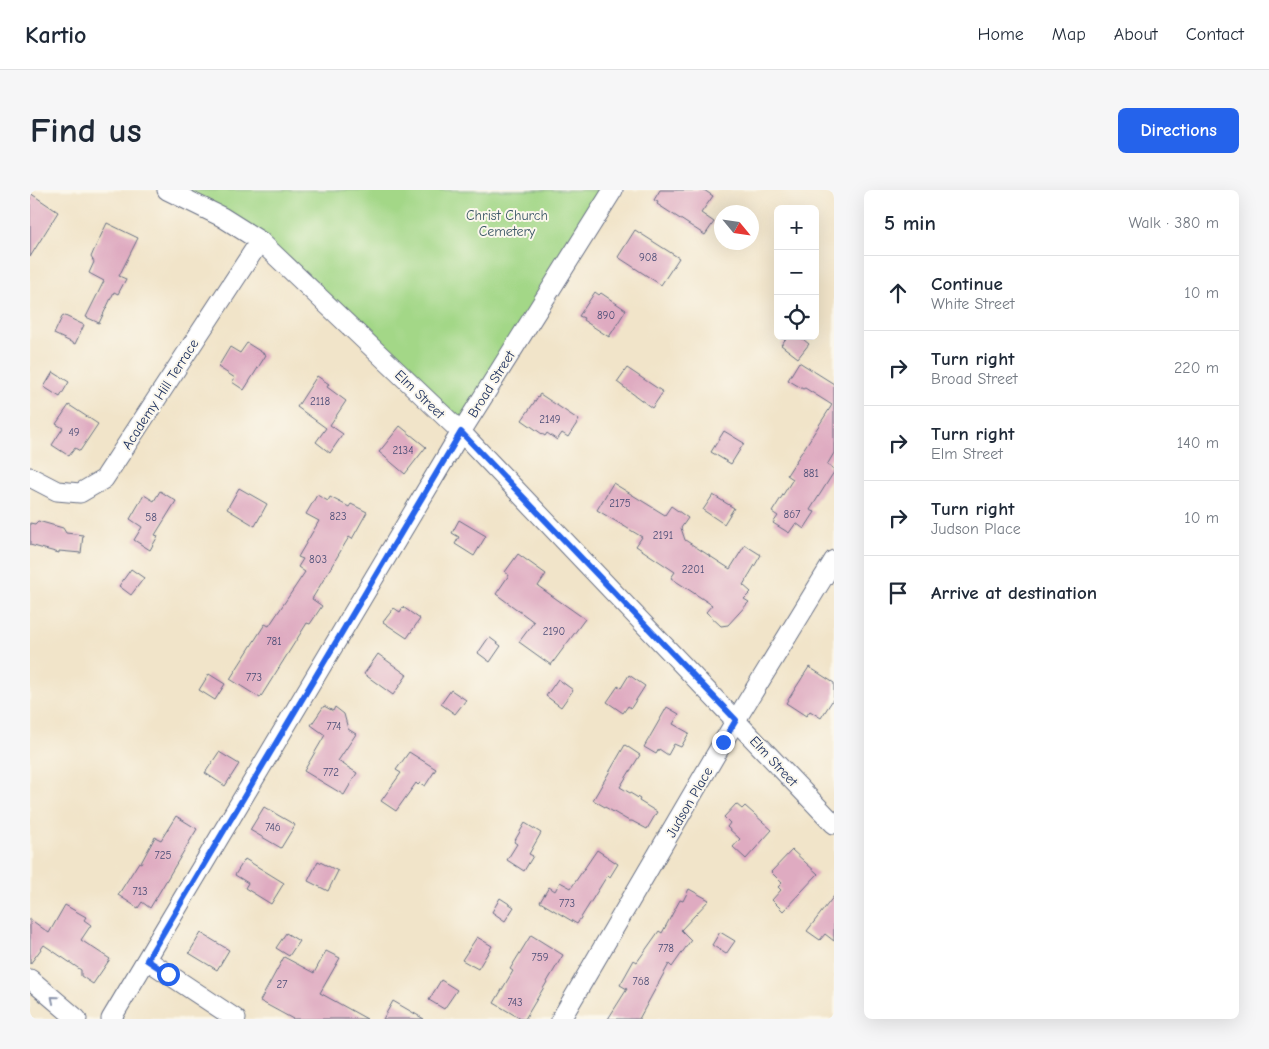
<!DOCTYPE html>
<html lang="en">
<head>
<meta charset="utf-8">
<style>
	:root { --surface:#fff; --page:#f6f6f7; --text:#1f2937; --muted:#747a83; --line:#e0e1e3; --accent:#2563eb }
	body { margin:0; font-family:"Comic Neue",sans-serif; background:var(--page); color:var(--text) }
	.controls { position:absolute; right:15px; top:15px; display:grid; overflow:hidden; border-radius:8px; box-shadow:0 5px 20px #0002 }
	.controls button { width:45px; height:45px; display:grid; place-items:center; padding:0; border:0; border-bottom:1px solid var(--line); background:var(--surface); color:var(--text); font:25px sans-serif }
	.compass { position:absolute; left:684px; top:15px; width:45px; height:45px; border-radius:50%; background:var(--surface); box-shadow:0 5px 20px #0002; rotate:119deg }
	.stop { position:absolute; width:15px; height:15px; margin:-11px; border:4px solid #2563eb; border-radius:50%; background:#fff }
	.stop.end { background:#2563eb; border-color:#fff; box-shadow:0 1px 5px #0008 }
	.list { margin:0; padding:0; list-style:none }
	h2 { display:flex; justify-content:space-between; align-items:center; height:65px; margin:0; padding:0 20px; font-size:21px }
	h2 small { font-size:16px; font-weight:400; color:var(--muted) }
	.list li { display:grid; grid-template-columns:32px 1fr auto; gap:15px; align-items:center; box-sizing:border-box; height:75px; padding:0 20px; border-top:1px solid var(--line) }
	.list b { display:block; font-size:19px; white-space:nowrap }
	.list p { margin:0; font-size:16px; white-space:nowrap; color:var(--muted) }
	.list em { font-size:16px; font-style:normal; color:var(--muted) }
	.icon { flex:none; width:28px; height:28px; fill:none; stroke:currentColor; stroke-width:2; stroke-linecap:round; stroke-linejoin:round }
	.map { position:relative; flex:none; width:804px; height:829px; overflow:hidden; border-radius:8px }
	header { display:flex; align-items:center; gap:30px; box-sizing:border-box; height:70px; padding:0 25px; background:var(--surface); border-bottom:1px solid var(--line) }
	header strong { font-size:24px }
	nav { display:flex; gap:28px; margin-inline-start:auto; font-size:18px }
	.intro { display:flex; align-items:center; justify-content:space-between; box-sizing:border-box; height:120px; padding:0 30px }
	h1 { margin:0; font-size:35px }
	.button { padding:12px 22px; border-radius:8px; background:var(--accent); color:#fff; font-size:18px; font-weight:700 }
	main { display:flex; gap:30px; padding:0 30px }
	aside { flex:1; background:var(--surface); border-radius:8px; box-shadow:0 5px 20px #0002 }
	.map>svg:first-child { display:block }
	.green { fill:#a3d787; stroke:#5f8372 }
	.building { fill:#dfabc1 }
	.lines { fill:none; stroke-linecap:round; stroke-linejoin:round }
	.minor-casing { stroke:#666e83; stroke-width:21 }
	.minor { stroke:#fff; stroke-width:19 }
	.oneway { stroke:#8d97ae }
	.route { stroke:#2563eb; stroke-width:6 }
	.labels { text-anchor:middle; stroke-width:4; stroke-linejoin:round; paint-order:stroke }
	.number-label { font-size:11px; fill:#4c4e77 }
	.park-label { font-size:14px; fill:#3d5968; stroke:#fbf7ec }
	.street-label { font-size:14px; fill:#1b2f5e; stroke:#fbf7ec }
</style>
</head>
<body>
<header>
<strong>Kartio</strong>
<nav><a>Home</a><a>Map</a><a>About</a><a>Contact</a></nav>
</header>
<div class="intro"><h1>Find us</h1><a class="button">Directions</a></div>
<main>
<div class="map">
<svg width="804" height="829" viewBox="0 0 804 829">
	<rect width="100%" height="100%" fill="#fbf7ec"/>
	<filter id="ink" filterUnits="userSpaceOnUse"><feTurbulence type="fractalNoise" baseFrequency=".02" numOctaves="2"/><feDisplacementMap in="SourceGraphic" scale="10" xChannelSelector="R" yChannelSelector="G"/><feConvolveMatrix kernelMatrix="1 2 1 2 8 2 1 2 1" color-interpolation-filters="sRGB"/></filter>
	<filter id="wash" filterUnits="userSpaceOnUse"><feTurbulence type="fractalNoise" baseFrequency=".0096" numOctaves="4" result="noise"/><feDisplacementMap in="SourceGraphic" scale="20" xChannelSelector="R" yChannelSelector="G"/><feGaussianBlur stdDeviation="1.12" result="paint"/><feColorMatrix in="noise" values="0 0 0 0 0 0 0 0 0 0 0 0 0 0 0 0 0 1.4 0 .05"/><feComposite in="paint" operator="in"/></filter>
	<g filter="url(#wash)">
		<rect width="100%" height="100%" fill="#f1e4c9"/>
		<polygon class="green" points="137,0 583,0 431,242 230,51"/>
		<g id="blocks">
			<g class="building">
				<polygon points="630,0 674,0 683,6 671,23 684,32 675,45 627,14 628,12 624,10"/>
				<polygon points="0,3 28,22 0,67"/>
				<polygon points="77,33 108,48 89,86 96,89 88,104 84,102 69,133 56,127 74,91 59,83 64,72 61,67 64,60"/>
				<polygon points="605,40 649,68 631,95 588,67"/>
				<polygon points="565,102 569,105 571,103 596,120 579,147 553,130 554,128 549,126"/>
				<polygon points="33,125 54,135 45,154 24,144"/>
				<polygon points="758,146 769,146 779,154 768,168 751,155"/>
				<polygon points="217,153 236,165 214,200 202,192 205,188 188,177 200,157 210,163"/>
				<polygon points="769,172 804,194 804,263 797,275 804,279 804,282 780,320 785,322 774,339 766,333 759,343 743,333 748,326 742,322 763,289 757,285 802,215 775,198 773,199 758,190"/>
				<polygon points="597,178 633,202 622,218 587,192"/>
				<polygon points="23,182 39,192 30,207 14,197"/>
				<polygon points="287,186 299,194 297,197 316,211 300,235 313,244 300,263 286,252 296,238 267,217"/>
				<polygon points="510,204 549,230 538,247 532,243 527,250 517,243 515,246 492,230"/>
				<polygon points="39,215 68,234 50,261 45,258 39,266 22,255 33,238 26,234"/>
				<polygon points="370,236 396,257 375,284 349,262"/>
				<polygon points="694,241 714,253 701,274 681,262"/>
				<polygon points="583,293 635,325 641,316 658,328 651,338 655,350 700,379 715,355 731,365 713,395 721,402 714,409 719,412 698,435 691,436 676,422 682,415 641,388 645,382 606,356 612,347 567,320"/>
				<polygon points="209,298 237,314 225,336 197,319"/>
				<polygon points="130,301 146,311 125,345 128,346 120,360 104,350 112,337 100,329 114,305 124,311"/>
				<polygon points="287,305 298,311 300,307 319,317 321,314 337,322 322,349 319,347 282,409 292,416 280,434 277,433 230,508 200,489 235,434 239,436 275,382 268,377 273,369 268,367 289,331 276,324"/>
				<polygon points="683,305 704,318 694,334 673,320"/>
				<polygon points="429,330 456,346 444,366 425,354 429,347 422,343"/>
				<polygon points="8,331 33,338 36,343 53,345 51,363 29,361 29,363 0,355 0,333 5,334"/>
				<polygon points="488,364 516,384 508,396 555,429 521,475 489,452 504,432 466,404 479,385 475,382"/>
				<polygon points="101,379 114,388 101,405 89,396"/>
				<polygon points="373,417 390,429 377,448 353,432 364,418 370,422"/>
				<polygon points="459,447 471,456 460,472 448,463"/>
				<polygon points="348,464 377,485 363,505 334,484"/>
				<polygon points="779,477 804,493 804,508 791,528 780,521 776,526 756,513"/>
				<polygon points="179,484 195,494 185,510 169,500"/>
				<polygon points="599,485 615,496 601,518 598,516 593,523 577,512 588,496 591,498"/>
				<polygon points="528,489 543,500 531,517 516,506"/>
				<polygon points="421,500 436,510 425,524 411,514"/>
				<polygon points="294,516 303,521 305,517 314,524 318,539 326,544 308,571 327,583 314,605 274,581 295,545 281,535"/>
				<polygon points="637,517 649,524 643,534 659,543 651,557 644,554 638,565 629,559 626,564 614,557"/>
				<polygon points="595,555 610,565 590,597 610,609 609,611 627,622 617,639 602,631 599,631 563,610"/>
				<polygon points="189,562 209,574 195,596 175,583"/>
				<polygon points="379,562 406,579 395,596 390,593 388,595 386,593 366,621 351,611 371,583 366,580"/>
				<polygon points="706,614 712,619 715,616 742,640 716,669 703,657 710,649 697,637 700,633 694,627"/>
				<polygon points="234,617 265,635 251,658 220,640"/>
				<polygon points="146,626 167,639 120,718 112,712 108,718 88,705 109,672 111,673 125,647 131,650"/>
				<polygon points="495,633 511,643 499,664 503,666 494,681 477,670 487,654 484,652"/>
				<polygon points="567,660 588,674 580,687 577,686 547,734 510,712 519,697 525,701 530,692 541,698"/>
				<polygon points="762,660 788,684 753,721 742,710 751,700 748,697 752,693 741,682"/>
				<polygon points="215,669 254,693 241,714 215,698 218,693 205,685"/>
				<polygon points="288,671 308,681 298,701 278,691"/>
				<polygon points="659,699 679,710 651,740 661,750 642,777 639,774 609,829 578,829 597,799 590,795 604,770 607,772 629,741 632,743 650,710 653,711"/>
				<polygon points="804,706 804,751 795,744 790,750 777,741"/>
				<polygon points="470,708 484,717 475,731 462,722"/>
				<polygon points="35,715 56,727 54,730 61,735 51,750 80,769 63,794 51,786 51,780 14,755 0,774 0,729 19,743"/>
				<polygon points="690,742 705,751 696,764 682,755"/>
				<polygon points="171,743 199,760 187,780 159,763"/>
				<polygon points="256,743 269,751 259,766 246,758"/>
				<polygon points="501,745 533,765 495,829 491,829 464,813 483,781 480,779"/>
				<polygon points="447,747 462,756 448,779 432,770"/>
				<polygon points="296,761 310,768 290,803 337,829 263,829 230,811 254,767 284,783"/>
				<polygon points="411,790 427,800 414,819 399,810"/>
				<polygon points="363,811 394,829 353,829"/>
			</g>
		</g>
	</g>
	<g filter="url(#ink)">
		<use href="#blocks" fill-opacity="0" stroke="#666e83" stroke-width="1"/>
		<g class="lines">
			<defs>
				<g id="minor">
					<polyline points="137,0 192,27 230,51 431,242 804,634"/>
					<polyline points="0,287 27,301 50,303 74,289 230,51"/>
					<polyline points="117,770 206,829"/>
					<polyline points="0,789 47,829"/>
					<polyline points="81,829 431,242 583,0"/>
					<polyline points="531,829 706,530 804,370"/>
				</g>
			</defs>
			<use href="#minor" class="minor-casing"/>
			<use href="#minor" class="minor"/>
		</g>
		<defs><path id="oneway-chevron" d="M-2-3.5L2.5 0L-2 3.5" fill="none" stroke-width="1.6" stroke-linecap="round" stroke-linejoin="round" transform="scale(1.25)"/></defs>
		<use class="oneway" href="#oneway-chevron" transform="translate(24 809) rotate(-140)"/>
	</g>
	<g class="lines" filter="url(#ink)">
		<polyline class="route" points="138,784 117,770 431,242 706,530 693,552"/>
	</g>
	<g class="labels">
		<g class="number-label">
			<text x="618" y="71">908</text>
			<text x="576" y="129">890</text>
			<text x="290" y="215">2118</text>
			<text x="520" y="233">2149</text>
			<text x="44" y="246">49</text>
			<text x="373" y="264">2134</text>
			<text x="781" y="287">881</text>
			<text x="590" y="317">2175</text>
			<text x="762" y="328">867</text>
			<text x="308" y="330">823</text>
			<text x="121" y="331">58</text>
			<text x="633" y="349">2191</text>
			<text x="288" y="373">803</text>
			<text x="663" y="383">2201</text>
			<text x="524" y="445">2190</text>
			<text x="244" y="455">781</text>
			<text x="224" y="491">773</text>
			<text x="304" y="540">774</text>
			<text x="301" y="586">772</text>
			<text x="243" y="641">746</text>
			<text x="133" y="669">725</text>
			<text x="110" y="705">713</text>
			<text x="537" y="717">773</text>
			<text x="636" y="762">778</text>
			<text x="510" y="771">759</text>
			<text x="611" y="795">768</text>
			<text x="252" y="798">27</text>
			<text x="485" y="816">743</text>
		</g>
		<g class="park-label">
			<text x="477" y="30">Christ Church<tspan x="477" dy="16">Cemetery</tspan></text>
		</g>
		<g class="street-label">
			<text transform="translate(461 194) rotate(-58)" y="5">Broad Street</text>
			<text transform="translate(130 204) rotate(-57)" y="5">Academy Hill Terrace</text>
			<text transform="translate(390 204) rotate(44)" y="5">Elm Street</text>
			<text transform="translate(744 571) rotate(47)" y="5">Elm Street</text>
			<text transform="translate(659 612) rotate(-60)" y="5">Judson Place</text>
		</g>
	</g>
</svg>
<div class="controls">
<button>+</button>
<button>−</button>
<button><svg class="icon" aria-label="locate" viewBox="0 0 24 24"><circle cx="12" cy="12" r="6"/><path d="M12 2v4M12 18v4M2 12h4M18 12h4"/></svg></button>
</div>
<svg class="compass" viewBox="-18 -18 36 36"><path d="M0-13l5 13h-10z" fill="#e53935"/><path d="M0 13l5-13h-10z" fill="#747a83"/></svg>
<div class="stop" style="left:138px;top:784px"></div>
<div class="stop end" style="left:693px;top:552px"></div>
</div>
<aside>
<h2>5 min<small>Walk · 380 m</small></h2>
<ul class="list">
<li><svg class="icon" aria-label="ahead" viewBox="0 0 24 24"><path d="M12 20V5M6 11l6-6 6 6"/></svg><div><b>Continue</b><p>White Street</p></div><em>10 m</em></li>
<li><svg class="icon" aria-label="right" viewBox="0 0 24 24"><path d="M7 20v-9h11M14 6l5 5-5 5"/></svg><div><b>Turn right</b><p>Broad Street</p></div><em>220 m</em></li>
<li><svg class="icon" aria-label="right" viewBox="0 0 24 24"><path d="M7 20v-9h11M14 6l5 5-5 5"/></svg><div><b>Turn right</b><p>Elm Street</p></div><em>140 m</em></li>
<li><svg class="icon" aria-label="right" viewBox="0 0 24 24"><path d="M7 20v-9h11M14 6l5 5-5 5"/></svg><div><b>Turn right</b><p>Judson Place</p></div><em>10 m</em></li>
<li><svg class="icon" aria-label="arrive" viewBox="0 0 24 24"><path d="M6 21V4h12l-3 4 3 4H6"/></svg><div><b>Arrive at destination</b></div></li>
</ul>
</aside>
</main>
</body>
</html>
